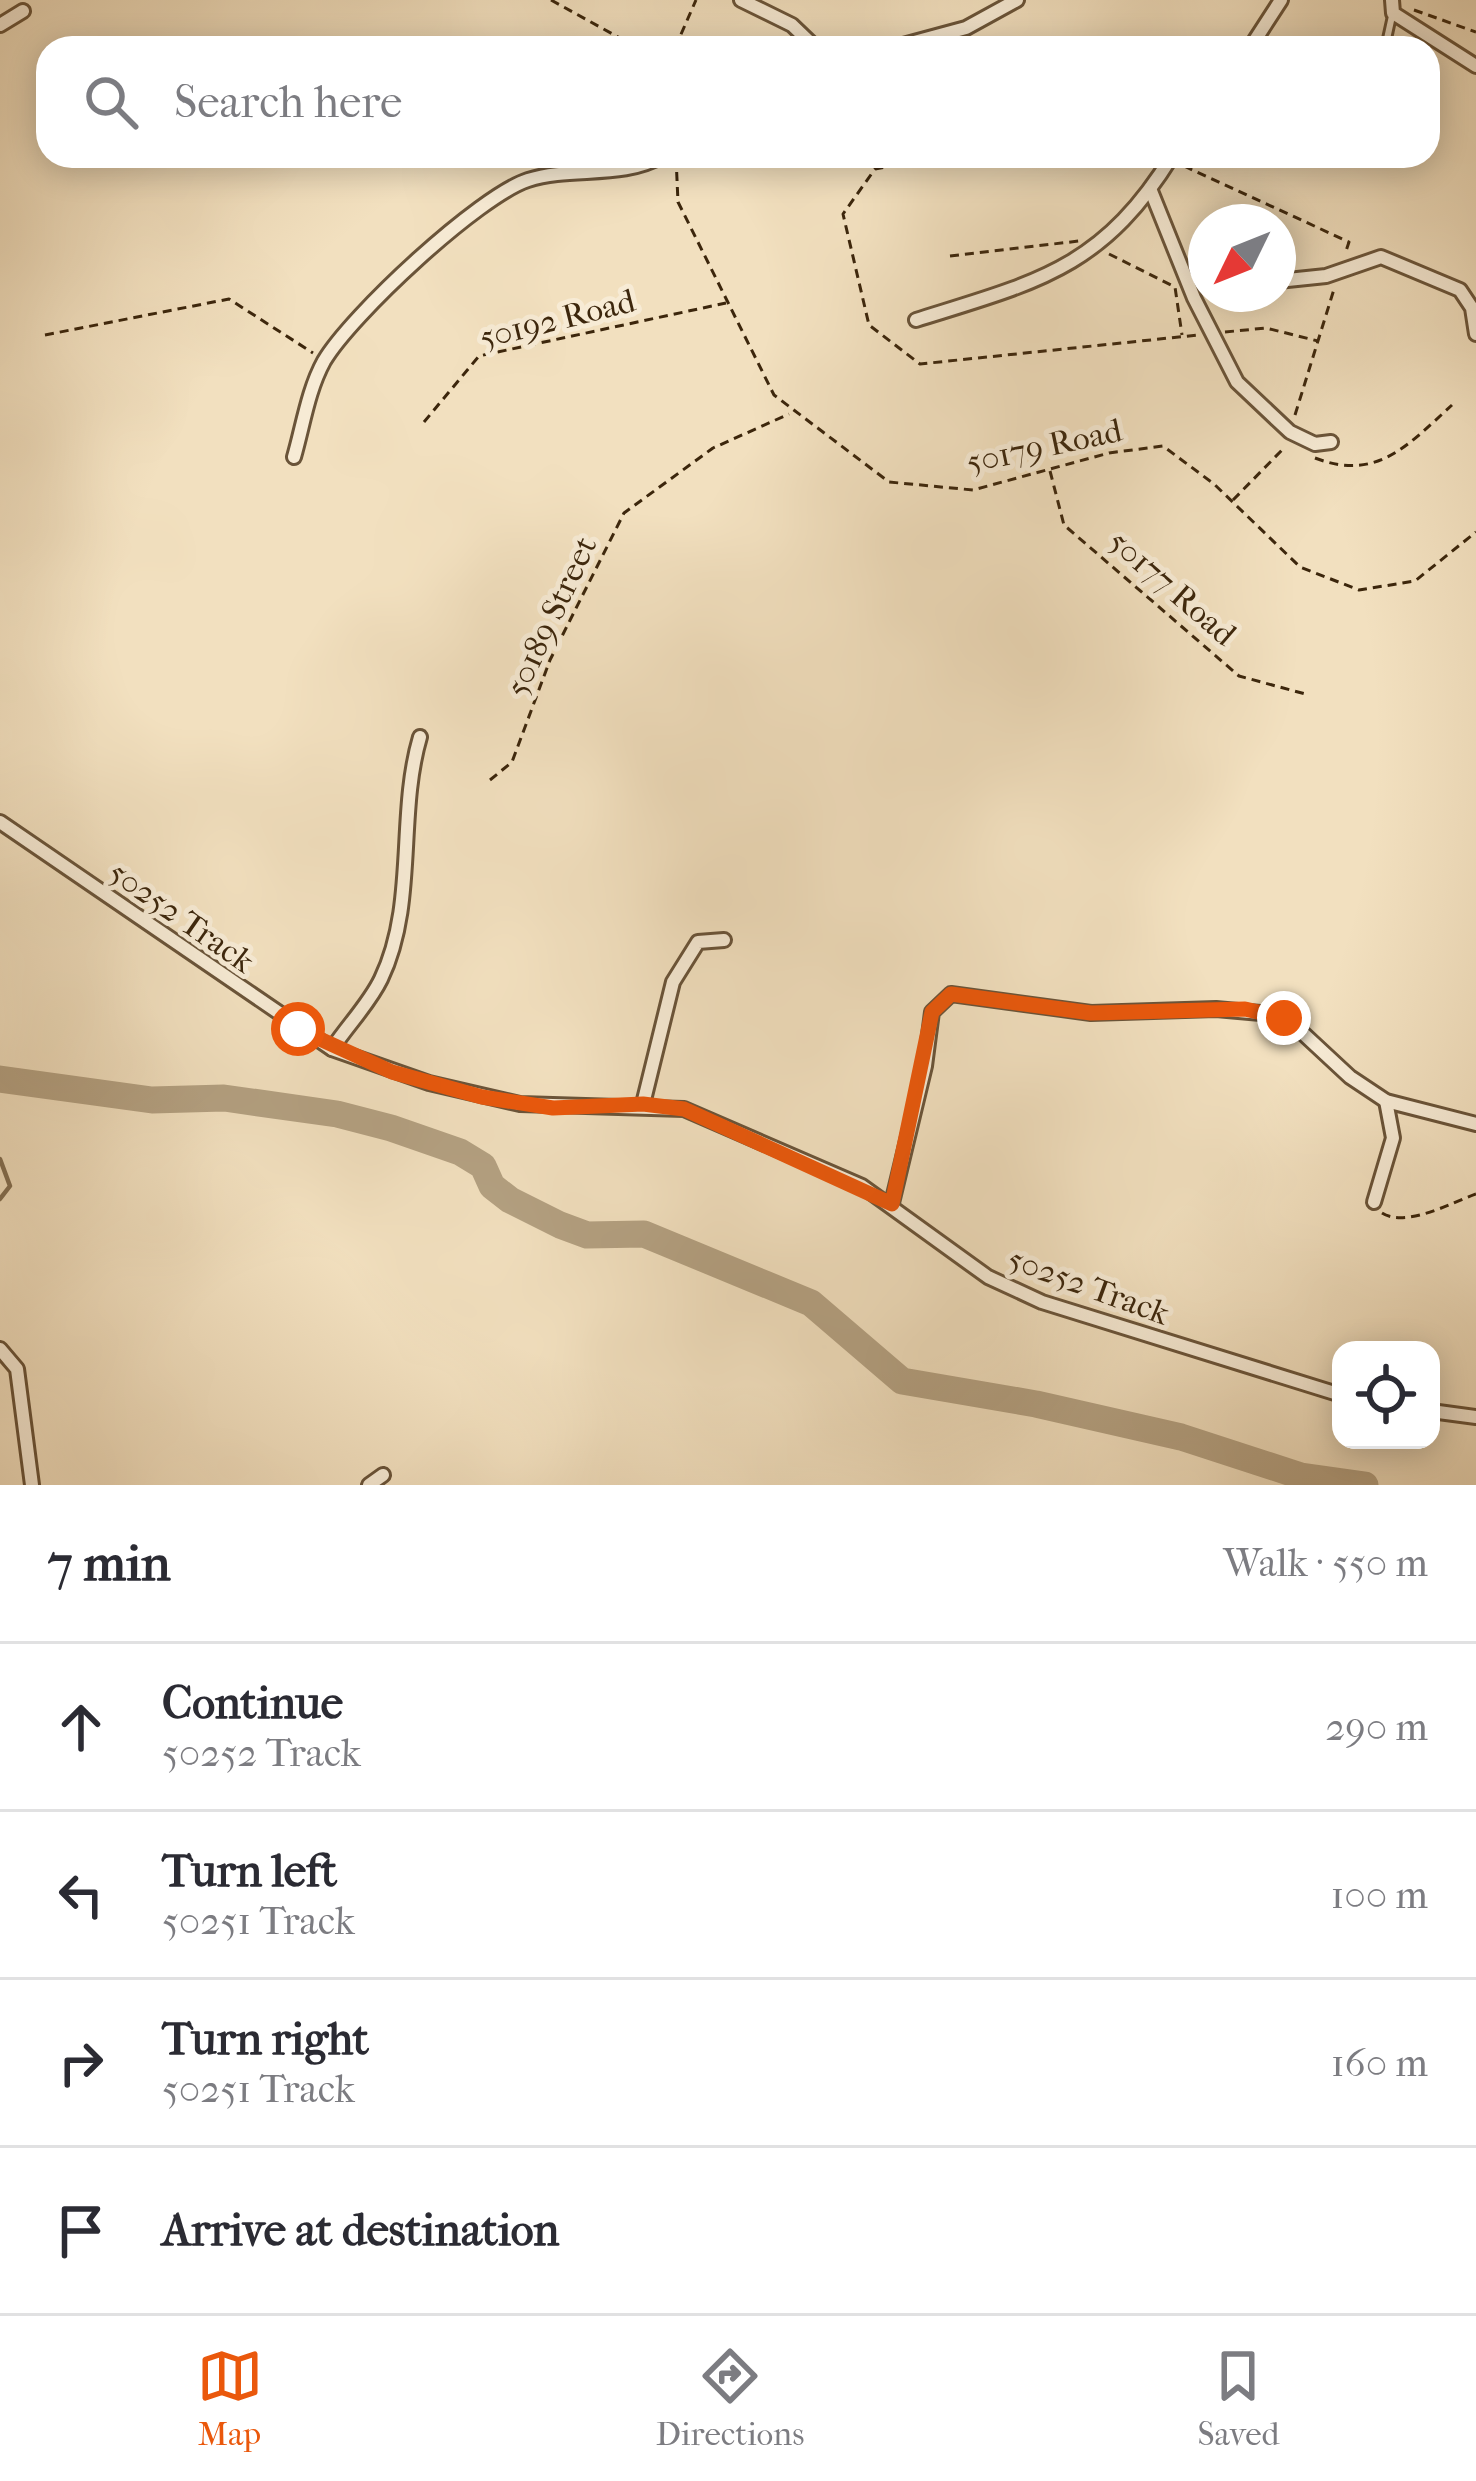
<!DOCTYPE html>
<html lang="en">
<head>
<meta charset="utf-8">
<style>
	:root { --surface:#fff; --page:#f7f7f7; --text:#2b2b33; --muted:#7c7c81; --line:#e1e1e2; --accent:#ea580c }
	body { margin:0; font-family:"IM FELL French Canon",serif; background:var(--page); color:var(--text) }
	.controls { position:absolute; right:36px; bottom:36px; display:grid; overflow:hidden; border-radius:24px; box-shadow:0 6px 30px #0003 }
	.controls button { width:108px; height:108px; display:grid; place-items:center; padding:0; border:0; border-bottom:3px solid var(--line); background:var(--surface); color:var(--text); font:60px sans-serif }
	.compass { position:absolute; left:1188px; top:204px; width:108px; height:108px; border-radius:50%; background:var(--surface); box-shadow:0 6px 30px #0003; rotate:227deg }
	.stop { position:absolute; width:36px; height:36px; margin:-27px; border:9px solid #ea580c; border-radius:50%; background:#fff }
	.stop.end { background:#ea580c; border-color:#fff; box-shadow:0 3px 12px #0008 }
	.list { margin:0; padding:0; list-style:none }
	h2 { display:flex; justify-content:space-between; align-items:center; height:156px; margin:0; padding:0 48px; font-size:51px }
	h2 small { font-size:39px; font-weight:400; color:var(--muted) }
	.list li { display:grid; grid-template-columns:78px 1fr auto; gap:36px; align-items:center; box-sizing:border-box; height:168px; padding:0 48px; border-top:3px solid var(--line) }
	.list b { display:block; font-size:45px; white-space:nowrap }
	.list p { margin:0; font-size:39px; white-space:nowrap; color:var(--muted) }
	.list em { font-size:39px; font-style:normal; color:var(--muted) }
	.icon { flex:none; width:66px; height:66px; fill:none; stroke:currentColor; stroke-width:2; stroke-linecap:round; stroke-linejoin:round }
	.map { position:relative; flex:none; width:1476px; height:1485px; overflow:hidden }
	.search { position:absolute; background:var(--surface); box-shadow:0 6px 30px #0003; left:36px; right:36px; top:36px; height:132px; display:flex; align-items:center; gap:30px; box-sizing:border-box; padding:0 42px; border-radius:36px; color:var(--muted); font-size:45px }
	.sheet { height:828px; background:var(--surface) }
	nav { display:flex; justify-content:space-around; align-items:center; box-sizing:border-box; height:168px; border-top:3px solid var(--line); background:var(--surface); font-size:33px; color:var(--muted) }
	nav a { display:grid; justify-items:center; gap:6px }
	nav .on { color:var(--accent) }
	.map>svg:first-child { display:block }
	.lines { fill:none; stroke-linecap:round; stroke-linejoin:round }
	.stream { stroke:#847053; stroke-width:4.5 }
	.river { stroke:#b4a182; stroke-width:27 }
	.lane-casing { stroke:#6a5439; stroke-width:12 }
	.street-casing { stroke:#6a5439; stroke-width:18 }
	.path { stroke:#3c260c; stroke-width:3; stroke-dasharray:9 6; stroke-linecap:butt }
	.lane { stroke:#f7ebd5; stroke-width:6 }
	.street { stroke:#f7ebd5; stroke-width:12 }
	.route { stroke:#ea580c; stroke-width:15 }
	.labels { text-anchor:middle; stroke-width:10; stroke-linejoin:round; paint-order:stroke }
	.street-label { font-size:33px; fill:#3c260c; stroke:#f7ebd5 }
</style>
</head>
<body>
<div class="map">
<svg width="1476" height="1485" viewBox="0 0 1476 1485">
	<rect width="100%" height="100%" fill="#f2e0bf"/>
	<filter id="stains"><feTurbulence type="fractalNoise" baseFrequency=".00167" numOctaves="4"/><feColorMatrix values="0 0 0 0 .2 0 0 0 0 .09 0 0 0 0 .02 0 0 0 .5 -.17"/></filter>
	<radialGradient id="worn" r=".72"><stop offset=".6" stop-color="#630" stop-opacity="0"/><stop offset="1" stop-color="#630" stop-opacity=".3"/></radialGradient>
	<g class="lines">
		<polyline class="stream" points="0,1159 10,1186 0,1199"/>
		<polyline class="river" points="0,1079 152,1100 224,1098 337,1114 391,1128 460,1152 483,1166 492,1186 510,1200 560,1225 587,1235 644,1234 811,1303 902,1381 1036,1404 1181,1437 1301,1476 1365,1485"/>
		<defs>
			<polyline id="lane" points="1385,48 1392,16"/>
			<g id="street">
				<polyline points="741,0 792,25 816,48"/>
				<polyline points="1392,0 1393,13 1476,66"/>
				<polyline points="0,25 23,11"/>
				<polyline points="892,48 966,28 1017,0"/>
				<polyline points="1250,48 1281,0"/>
				<polyline points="1151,191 1194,298 1237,382 1290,432 1315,444 1331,442"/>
				<polyline points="1278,281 1326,276 1381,257 1460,290 1472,308 1476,334"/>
				<path d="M916 320C1037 282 1102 269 1172 156"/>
				<path d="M294 457C303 426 308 390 324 361 351 315 479 196 528 180 572 166 622 179 662 156"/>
				<polyline points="0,822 332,1049 429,1083 520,1104 684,1109 862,1186 988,1277 1042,1302 1341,1395"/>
				<path d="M332 1049C347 1026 369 1004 381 979 417 904 397 815 420 737"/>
				<polyline points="643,1104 673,982 698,942 724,940"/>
				<polyline points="1374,1202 1393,1138 1386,1101"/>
				<polyline points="892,1203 925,1066 932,1012 951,994 1091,1013 1216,1009 1272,1014 1294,1025 1350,1077 1386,1101 1476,1124"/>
				<polyline points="0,1349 17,1369 32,1485"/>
				<polyline points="1431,1411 1476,1417"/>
				<polyline points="369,1485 383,1475"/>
			</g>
		</defs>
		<use href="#lane" class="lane-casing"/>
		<use href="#street" class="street-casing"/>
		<g class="path">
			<polyline points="551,0 638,48"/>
			<polyline points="1414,10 1476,32"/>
			<polyline points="675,48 696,0"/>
			<polyline points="942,156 875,169 843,214 869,325 920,364 1198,335"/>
			<polyline points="676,157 678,202 774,395 889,482 973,490 1109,453 1163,446 1214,484 1300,567 1359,590 1415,581 1476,532"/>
			<polyline points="1184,166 1349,242 1345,254"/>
			<polyline points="1109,254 1175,287 1182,335"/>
			<polyline points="950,256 1079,241"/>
			<polyline points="1225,332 1266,328 1318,341"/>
			<polyline points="45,335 229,299 313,353"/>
			<polyline points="1295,415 1335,286"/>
			<polyline points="424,422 479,356 726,303"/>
			<path d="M1315 458C1377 482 1408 445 1452 405"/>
			<polyline points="1050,471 1064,525 1239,676 1309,695"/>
			<polyline points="1233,500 1285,447"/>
			<polyline points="490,780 512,762 550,660 624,513 713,448 789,414"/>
			<path d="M1382 1213C1406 1228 1451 1203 1476 1194"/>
		</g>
		<use href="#lane" class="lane"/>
		<use href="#street" class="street"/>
	</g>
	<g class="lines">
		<polyline class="route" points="298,1029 392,1072 482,1097 553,1108 643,1104 684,1109 892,1204 932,1012 951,994 1091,1013 1245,1009 1284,1018"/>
	</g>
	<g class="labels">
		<g class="street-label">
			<text transform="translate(557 318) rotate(-14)" y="12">50192 Road</text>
			<text transform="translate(1044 445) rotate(-12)" y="12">50179 Road</text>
			<text transform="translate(1173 587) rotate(41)" y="12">50177 Road</text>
			<text transform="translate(550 616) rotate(-65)" y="12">50189 Street</text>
			<text transform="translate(182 916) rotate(35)" y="12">50252 Track</text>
			<text transform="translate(1089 1285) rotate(20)" y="12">50252 Track</text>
		</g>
	</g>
	<rect width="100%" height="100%" filter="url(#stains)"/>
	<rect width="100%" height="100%" fill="url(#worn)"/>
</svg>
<div class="controls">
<button><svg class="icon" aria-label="locate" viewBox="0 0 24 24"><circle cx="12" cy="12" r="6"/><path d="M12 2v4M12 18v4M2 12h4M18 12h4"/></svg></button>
</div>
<svg class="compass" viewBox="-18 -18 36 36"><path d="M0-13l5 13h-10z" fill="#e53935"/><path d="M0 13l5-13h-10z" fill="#7c7c81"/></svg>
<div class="stop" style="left:298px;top:1029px"></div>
<div class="stop end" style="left:1284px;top:1018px"></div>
<div class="search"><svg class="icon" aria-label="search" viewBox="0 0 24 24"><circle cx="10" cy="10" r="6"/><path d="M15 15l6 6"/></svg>Search here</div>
</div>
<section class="sheet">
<h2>7 min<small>Walk · 550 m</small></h2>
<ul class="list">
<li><svg class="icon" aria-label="ahead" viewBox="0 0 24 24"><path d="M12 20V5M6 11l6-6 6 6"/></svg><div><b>Continue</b><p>50252 Track</p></div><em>290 m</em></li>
<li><svg class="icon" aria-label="left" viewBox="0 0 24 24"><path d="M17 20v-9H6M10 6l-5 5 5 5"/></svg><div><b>Turn left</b><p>50251 Track</p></div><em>100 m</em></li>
<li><svg class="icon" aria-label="right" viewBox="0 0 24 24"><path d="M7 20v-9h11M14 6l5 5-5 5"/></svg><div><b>Turn right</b><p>50251 Track</p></div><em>160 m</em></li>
<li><svg class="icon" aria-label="arrive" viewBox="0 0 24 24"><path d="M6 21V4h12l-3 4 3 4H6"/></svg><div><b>Arrive at destination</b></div></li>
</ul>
</section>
<nav>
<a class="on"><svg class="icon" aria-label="map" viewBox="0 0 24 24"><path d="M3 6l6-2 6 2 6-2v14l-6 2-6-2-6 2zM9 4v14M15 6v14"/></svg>Map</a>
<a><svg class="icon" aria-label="directions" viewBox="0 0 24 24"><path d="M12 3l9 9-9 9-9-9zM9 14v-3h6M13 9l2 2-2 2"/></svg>Directions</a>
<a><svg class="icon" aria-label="saved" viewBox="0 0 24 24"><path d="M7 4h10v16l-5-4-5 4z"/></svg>Saved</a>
</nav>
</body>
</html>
